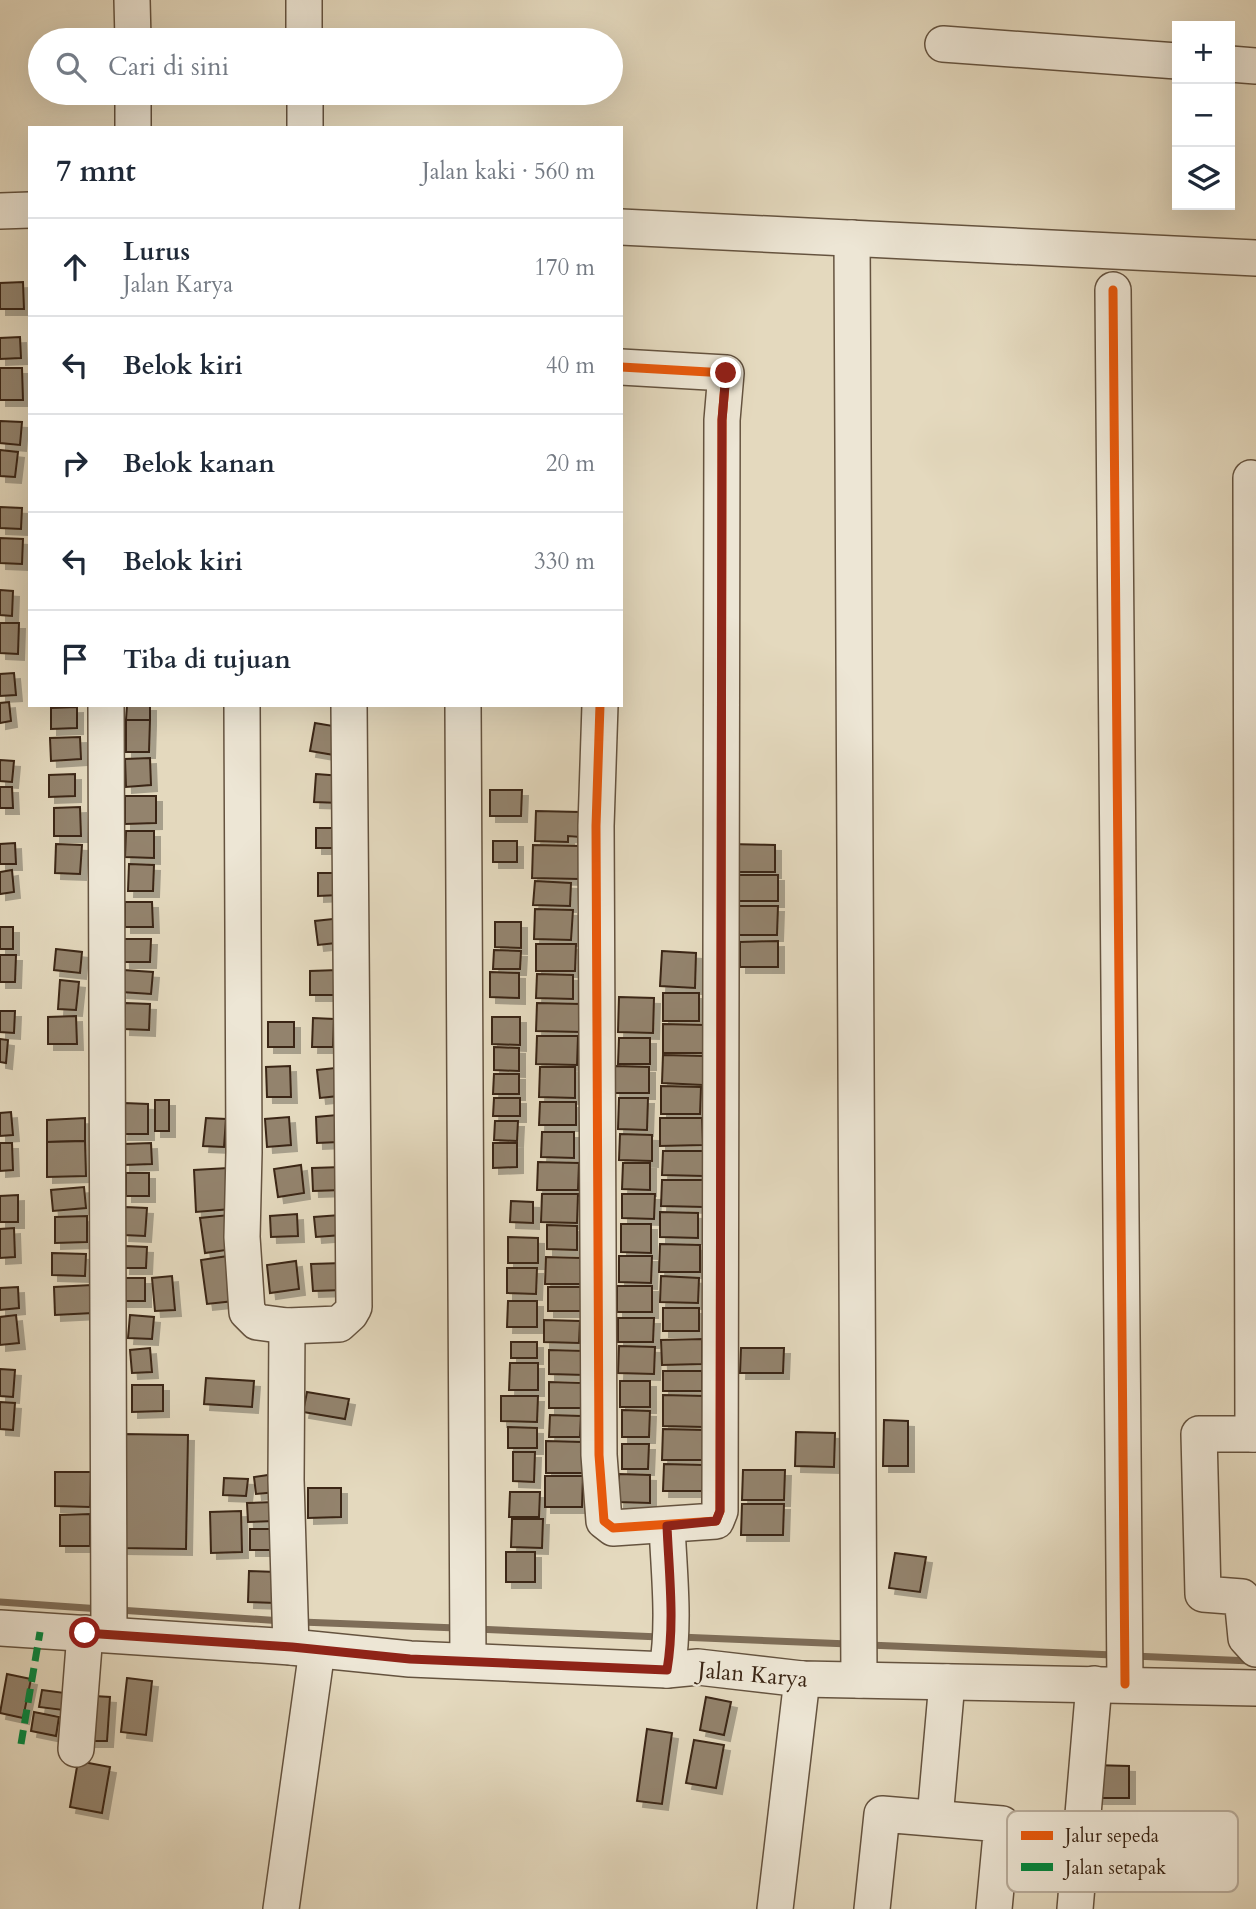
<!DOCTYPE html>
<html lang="id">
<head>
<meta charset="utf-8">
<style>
	:root { --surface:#fff; --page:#f6f6f7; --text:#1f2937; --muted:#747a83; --line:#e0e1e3 }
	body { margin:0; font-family:Cardo,serif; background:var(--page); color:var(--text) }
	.controls { position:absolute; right:21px; top:21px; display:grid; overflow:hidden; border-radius:0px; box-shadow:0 7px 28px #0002 }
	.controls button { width:63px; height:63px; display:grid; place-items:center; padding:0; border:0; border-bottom:2px solid var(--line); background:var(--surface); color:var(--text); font:35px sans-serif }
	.stop { position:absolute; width:21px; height:21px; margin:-16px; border:5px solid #8f2418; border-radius:50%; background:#fff }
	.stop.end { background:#8f2418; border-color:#fff; box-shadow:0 2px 7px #0008 }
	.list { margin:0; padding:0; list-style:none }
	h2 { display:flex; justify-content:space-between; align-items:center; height:91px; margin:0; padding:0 28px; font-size:30px }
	h2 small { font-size:23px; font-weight:400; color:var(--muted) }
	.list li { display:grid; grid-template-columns:46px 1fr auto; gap:21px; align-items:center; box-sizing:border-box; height:98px; padding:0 28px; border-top:2px solid var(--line) }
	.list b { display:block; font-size:26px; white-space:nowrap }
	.list p { margin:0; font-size:23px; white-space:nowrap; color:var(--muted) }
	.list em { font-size:23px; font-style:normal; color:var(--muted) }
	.icon { flex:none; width:38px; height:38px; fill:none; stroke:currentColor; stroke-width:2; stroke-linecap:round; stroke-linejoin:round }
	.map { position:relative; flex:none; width:1256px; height:1909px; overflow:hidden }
	.search { position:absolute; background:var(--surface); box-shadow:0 7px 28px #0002; left:28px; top:28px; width:595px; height:77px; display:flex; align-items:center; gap:18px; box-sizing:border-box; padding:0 24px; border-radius:38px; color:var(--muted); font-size:26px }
	.panel { position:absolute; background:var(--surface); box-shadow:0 7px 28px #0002; left:28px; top:126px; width:595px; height:581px; border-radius:0px }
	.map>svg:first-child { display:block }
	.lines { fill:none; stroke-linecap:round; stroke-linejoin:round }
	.stream { stroke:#7e6d58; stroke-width:7 }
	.building { fill:#93836d; stroke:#3b2615; stroke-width:2; filter:url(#shadow) }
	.minor-casing { stroke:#65533f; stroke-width:38 }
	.minor { stroke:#ede6d5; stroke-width:35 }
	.quiet { stroke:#00873e; stroke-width:7; stroke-dasharray:14 7; stroke-linecap:butt }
	.cycleway-casing { stroke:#ede6d5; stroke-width:13 }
	.cycleway { stroke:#e8590c; stroke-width:9 }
	.route { stroke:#8f2418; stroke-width:9 }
	.labels { text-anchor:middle; stroke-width:5; stroke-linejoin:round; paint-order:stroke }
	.street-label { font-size:23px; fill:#3b2615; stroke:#ede6d5 }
	.key { fill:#ede6d5; stroke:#b8ac9b; stroke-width:2 }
	.key-label { font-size:19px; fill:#3b2615 }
</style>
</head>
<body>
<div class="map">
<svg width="1256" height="1909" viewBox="0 0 1256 1909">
	<defs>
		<filter id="shadow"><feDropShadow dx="6" dy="6" stdDeviation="0" flood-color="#0004"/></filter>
	</defs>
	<rect width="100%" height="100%" fill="#e4d9be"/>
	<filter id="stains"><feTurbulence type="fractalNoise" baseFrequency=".00286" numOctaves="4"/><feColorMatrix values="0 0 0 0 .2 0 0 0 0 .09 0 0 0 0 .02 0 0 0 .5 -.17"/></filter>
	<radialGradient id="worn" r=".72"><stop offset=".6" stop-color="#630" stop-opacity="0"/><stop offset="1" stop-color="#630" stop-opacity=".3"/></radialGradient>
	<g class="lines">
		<g class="stream">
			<polyline points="0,1602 101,1609"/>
			<polyline points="119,1610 282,1621"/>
			<polyline points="301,1622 457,1628"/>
			<polyline points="476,1629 660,1637"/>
			<polyline points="679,1637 849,1644"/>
			<polyline points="868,1645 1114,1655"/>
			<polyline points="1133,1656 1251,1661"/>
		</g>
	</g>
	<g class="building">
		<polygon points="23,282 24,309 0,309 0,283"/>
		<polygon points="20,337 21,358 0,359 0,338"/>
		<polygon points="0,368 22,368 23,400 0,400"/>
		<polygon points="0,421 22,422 20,445 0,443"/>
		<polygon points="0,450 18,452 15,477 0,476"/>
		<polygon points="0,507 22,508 21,529 0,528"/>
		<polygon points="0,538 23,539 22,564 0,563"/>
		<polygon points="0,590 13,591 12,616 0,615"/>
		<polygon points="0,623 19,623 18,654 0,653"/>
		<polygon points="14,673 16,695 0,696 0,674"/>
		<polygon points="9,702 11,721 0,723 0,703"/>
		<polygon points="127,705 150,705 150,720 126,720"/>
		<polygon points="77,707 77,728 51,729 51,708"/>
		<polygon points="126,720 150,720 149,752 126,752"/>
		<polygon points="315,723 339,727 334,755 310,751"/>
		<polygon points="80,737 81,759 51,761 50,738"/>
		<polygon points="150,758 151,785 126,787 125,759"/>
		<polygon points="0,760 14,761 12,782 0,781"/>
		<polygon points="75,774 75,796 49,797 49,775"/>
		<polygon points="316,774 342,776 340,803 314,802"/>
		<polygon points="0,787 12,787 13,808 0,808"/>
		<polygon points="490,790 522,790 521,816 490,816"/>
		<polygon points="125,796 156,796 156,823 125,824"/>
		<polygon points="80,807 81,836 54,836 54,808"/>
		<polygon points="536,811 580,812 580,837 568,836 568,842 535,841"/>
		<rect x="316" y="828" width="22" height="20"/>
		<polygon points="126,831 154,831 154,858 125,857"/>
		<rect x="493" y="841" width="24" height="21"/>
		<polygon points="15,843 16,864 0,864 0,844"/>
		<polygon points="56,844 82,845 80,874 55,873"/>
		<polygon points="728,844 775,845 775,872 727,872"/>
		<polygon points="533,845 580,846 579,879 532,878"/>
		<polygon points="129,864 154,865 153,891 128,891"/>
		<polygon points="12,870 14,892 0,894 0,872"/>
		<polygon points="318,873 340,873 340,895 318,896"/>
		<rect x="728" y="875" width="50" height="26"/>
		<polygon points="535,881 571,883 570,906 533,905"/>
		<polygon points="125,902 152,902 153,927 125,927"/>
		<polygon points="736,906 778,906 777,935 735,935"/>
		<polygon points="535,909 573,910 571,940 534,939"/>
		<polygon points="342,918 345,942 318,945 315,921"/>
		<polygon points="495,922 521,922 521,948 495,947"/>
		<rect x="0" y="927" width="13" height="22"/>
		<polygon points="123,939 151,939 150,962 124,962"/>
		<polygon points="778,941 778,967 740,967 740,942"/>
		<polygon points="536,944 576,944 575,971 536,971"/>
		<polygon points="56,949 82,952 80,973 54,970"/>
		<polygon points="494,950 521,951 520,969 493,969"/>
		<polygon points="662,951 696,953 695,988 660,986"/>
		<polygon points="0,955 16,955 15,982 0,982"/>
		<polygon points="123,970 153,972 151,994 121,992"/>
		<polygon points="338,970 338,995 310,995 310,971"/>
		<polygon points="490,972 519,973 519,998 490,997"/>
		<polygon points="537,974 573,975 573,999 536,998"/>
		<polygon points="60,980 79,982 76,1010 58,1009"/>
		<rect x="663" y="993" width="36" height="28"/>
		<polygon points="619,997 654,998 653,1033 618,1032"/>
		<polygon points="125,1003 150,1004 149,1030 124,1029"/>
		<polygon points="537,1003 581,1004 581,1032 536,1031"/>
		<polygon points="0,1011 15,1011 14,1033 0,1032"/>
		<polygon points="76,1016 77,1044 48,1044 48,1017"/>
		<polygon points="492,1017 520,1017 520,1045 492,1044"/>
		<polygon points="313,1018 334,1019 333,1047 312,1047"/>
		<rect x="268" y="1022" width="26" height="25"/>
		<polygon points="663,1024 705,1025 704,1053 663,1053"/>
		<polygon points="537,1036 578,1036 577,1065 536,1064"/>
		<polygon points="619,1038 650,1038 650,1064 618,1064"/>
		<polygon points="0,1039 8,1040 6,1063 0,1062"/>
		<polygon points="494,1047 519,1048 519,1071 494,1070"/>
		<polygon points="663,1055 704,1056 703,1085 662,1083"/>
		<polygon points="290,1066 291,1097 267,1097 266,1067"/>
		<polygon points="615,1066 649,1067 649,1093 614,1093"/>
		<polygon points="540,1067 575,1067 575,1098 539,1097"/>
		<polygon points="335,1068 338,1096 320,1098 317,1070"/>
		<polygon points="494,1074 519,1074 519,1094 493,1094"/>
		<polygon points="661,1086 701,1087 700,1114 661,1114"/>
		<polygon points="494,1098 520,1098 520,1116 493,1116"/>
		<polygon points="619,1098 648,1098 647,1130 618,1129"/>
		<rect x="155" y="1100" width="14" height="31"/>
		<polygon points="540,1102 576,1102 576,1125 539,1125"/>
		<polygon points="124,1103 148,1104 148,1134 122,1134"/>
		<polygon points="11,1112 13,1135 0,1136 0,1113"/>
		<polygon points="337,1115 339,1142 317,1143 316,1117"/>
		<polygon points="289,1117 291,1145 267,1147 265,1119"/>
		<polygon points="85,1118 85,1141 47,1142 47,1120"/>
		<polygon points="206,1118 226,1119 224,1147 203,1146"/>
		<polygon points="660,1118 702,1118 703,1145 660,1146"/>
		<polygon points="495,1121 518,1121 517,1141 494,1140"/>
		<polygon points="542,1132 574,1132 574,1158 541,1157"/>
		<polygon points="620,1134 652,1135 652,1161 619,1160"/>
		<polygon points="85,1141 86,1176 47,1177 47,1142"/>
		<polygon points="0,1143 12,1143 13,1170 0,1171"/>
		<polygon points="151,1143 152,1164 124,1165 124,1144"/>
		<polygon points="493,1143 517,1143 517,1167 493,1168"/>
		<polygon points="663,1151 703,1151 703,1176 662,1175"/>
		<polygon points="538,1162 579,1163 578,1190 537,1190"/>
		<polygon points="623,1163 650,1163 650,1190 622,1189"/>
		<polygon points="301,1165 304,1193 278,1197 274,1169"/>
		<polygon points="342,1167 343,1190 313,1191 312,1168"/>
		<polygon points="228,1168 231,1209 196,1212 194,1170"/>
		<rect x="126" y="1173" width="23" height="23"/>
		<polygon points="662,1180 705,1180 704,1207 661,1206"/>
		<polygon points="84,1187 86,1208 53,1211 51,1190"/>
		<polygon points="542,1194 578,1194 577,1223 541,1222"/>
		<polygon points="622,1194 655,1194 654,1219 622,1218"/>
		<polygon points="18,1195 18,1222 0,1222 0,1196"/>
		<polygon points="511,1201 533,1202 533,1223 510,1222"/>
		<polygon points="125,1207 147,1208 145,1236 123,1235"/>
		<polygon points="660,1212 698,1213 698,1238 660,1237"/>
		<polygon points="297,1214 298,1236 271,1237 270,1216"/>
		<polygon points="229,1215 233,1249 205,1253 200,1218"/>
		<polygon points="340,1215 342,1235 316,1237 314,1217"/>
		<polygon points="87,1216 87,1242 55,1243 55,1217"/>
		<polygon points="621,1224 651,1224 651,1253 621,1252"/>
		<polygon points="547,1225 577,1226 577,1250 547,1249"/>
		<polygon points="14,1228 15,1257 0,1258 0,1229"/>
		<polygon points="508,1237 538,1238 538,1263 508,1263"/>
		<polygon points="660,1244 700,1245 700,1272 659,1272"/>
		<polygon points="125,1246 147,1247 146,1268 124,1268"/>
		<polygon points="52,1253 86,1254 85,1276 52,1275"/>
		<polygon points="228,1256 234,1301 207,1304 201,1260"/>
		<polygon points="619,1256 652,1256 651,1283 619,1282"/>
		<polygon points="546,1257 582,1258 581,1284 545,1284"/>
		<polygon points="296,1261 299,1289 270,1293 267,1265"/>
		<polygon points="343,1263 344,1290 313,1291 311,1264"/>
		<polygon points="507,1268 537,1268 536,1294 507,1293"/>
		<polygon points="172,1276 175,1310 155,1311 152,1278"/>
		<polygon points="661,1276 699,1278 698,1303 660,1302"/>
		<rect x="122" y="1278" width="23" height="23"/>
		<polygon points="92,1285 93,1313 55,1315 54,1287"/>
		<rect x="617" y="1286" width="35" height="26"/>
		<polygon points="18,1287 19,1308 0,1310 0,1288"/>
		<rect x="548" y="1287" width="34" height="24"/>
		<polygon points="508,1301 537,1301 537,1327 507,1327"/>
		<rect x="663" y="1308" width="36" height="23"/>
		<polygon points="16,1315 19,1343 0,1345 0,1317"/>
		<polygon points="130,1315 154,1317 152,1339 128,1338"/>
		<polygon points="618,1318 654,1318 653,1342 618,1342"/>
		<polygon points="544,1320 580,1321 579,1343 544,1342"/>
		<polygon points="702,1339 702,1364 662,1365 661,1340"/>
		<rect x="511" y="1342" width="26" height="16"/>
		<polygon points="619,1346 655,1347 654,1374 618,1373"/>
		<polygon points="150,1348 152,1372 132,1373 130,1350"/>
		<polygon points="741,1348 784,1348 783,1373 740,1373"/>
		<polygon points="549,1350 585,1351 585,1375 549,1374"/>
		<polygon points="510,1363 538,1363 538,1390 509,1390"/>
		<polygon points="0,1369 15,1370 13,1397 0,1396"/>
		<rect x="663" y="1371" width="39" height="20"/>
		<polygon points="206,1378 254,1381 252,1407 204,1404"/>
		<rect x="620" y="1381" width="30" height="26"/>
		<polygon points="549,1382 582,1383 581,1408 549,1408"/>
		<polygon points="132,1385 163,1385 163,1411 132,1412"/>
		<polygon points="307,1392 349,1399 345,1419 303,1412"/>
		<polygon points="663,1395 705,1396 704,1427 663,1426"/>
		<polygon points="501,1396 538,1396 537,1422 501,1421"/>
		<polygon points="0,1402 15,1403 13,1430 0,1429"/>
		<polygon points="622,1410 650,1411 649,1437 622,1437"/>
		<polygon points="550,1415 581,1416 580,1437 549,1437"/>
		<polygon points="884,1420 908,1421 908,1466 883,1466"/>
		<polygon points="508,1427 537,1428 537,1448 508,1448"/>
		<polygon points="663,1429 704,1430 703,1460 662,1460"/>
		<polygon points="796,1432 835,1433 834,1467 795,1466"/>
		<polygon points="123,1434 188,1435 186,1549 120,1548"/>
		<polygon points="546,1441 583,1442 583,1473 546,1473"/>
		<polygon points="622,1444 649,1444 648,1469 622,1469"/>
		<polygon points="513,1452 535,1452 534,1482 513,1481"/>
		<polygon points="664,1464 704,1465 704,1491 663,1491"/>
		<polygon points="743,1470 785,1470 784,1500 742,1500"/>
		<polygon points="55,1472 91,1472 90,1507 55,1506"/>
		<polygon points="275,1474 277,1492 256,1494 254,1477"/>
		<polygon points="619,1474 650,1475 650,1503 618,1502"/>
		<polygon points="545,1476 583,1476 582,1507 545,1507"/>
		<polygon points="224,1478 248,1479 246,1496 223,1495"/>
		<polygon points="308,1488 341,1488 341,1517 308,1518"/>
		<polygon points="510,1492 540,1492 539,1517 509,1517"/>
		<polygon points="274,1502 275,1521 248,1522 247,1503"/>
		<polygon points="742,1504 784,1504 783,1535 741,1535"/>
		<polygon points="241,1511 242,1552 211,1553 210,1512"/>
		<polygon points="90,1514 90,1546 60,1546 60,1515"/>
		<polygon points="512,1519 543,1519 542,1548 511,1547"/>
		<polygon points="250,1529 273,1529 272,1550 250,1550"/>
		<rect x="506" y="1552" width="29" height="30"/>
		<polygon points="895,1553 926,1557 920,1592 889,1588"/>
		<polygon points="249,1571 277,1572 276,1603 248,1602"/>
		<polygon points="7,1674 31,1679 23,1718 0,1713"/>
		<polygon points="127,1678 152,1681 146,1735 121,1732"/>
		<polygon points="42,1690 65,1693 63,1710 39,1707"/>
		<polygon points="94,1696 110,1697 107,1741 90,1741"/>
		<polygon points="706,1697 731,1702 724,1735 700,1730"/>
		<polygon points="34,1712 59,1717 56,1736 31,1731"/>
		<polygon points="647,1729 672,1733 662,1804 637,1801"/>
		<polygon points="694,1740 724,1745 716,1788 686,1783"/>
		<polygon points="78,1761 110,1767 102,1813 70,1807"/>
		<polygon points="1092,1765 1129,1766 1129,1798 1092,1798"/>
	</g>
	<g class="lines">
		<defs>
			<g id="minor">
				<polyline points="132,0 133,40"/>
				<polyline points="304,0 304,40"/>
				<polyline points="943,44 1177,61"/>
				<polyline points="1230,64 1256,66"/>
				<polyline points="133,93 133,128"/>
				<polyline points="305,93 305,128"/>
				<polyline points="0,211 30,210"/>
				<polyline points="621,227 1256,258"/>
				<polyline points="852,238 859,1680"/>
				<polyline points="1113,290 1125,1684"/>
				<polyline points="1251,478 1253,1434"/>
				<polyline points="106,705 109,1634"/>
				<polyline points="242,705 244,1152 242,1237 247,1312 257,1322 287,1326 339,1324 350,1314 354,1307 349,705"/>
				<polyline points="463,705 468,1661"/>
				<polyline points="600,705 596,826 599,1455 604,1521 613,1528 716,1521 720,1511 722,420 726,373 621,367"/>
				<polyline points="287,1326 286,1480 291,1647"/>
				<polyline points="1256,1434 1199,1434 1203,1594 1242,1597 1246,1638 1256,1649"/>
				<polyline points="0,1628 291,1647 410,1659 667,1670 698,1667 802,1679 1256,1688"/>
				<path d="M667 1670C675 1623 669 1573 667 1526"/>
				<polyline points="76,1749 85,1633"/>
				<polyline points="935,1818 947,1682"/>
				<polyline points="281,1909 317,1650"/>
				<polyline points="775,1909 802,1679"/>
				<polyline points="872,1909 882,1814 1002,1824 994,1909"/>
				<polyline points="1075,1909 1094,1684"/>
			</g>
		</defs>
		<use href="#minor" class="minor-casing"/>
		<use href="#minor" class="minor"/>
		<polyline class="quiet" points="21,1744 40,1632"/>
		<defs>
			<g id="cycleway">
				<polyline points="1113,290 1125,1684"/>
				<polyline points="600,705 596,826 599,1455 604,1521 613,1528 716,1521 720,1511 722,420 726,373 621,367"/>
			</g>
		</defs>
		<use href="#cycleway" class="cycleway-casing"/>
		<use href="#cycleway" class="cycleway"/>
	</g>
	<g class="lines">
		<path class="route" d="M85 1633 292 1647 410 1659 667 1670C675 1623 669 1573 667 1526L716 1521 720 1511 722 420 726 373"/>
	</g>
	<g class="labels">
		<g class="street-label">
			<text transform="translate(753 1674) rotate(5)" y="8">Jalan Karya</text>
		</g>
	</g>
	<rect x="1007" y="1811" width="231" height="81" rx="10" class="key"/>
	<rect x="1021" y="1831" width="32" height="9" fill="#e8590c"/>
	<rect x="1021" y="1863" width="32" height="8" fill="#00873e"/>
	<g class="key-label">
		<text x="1065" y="1842">Jalur sepeda</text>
		<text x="1065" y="1874">Jalan setapak</text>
	</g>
	<rect width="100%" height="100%" filter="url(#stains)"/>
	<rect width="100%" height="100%" fill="url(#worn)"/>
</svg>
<div class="controls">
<button>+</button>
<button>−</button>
<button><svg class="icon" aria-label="layers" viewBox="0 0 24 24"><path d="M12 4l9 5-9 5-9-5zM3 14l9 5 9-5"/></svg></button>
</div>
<div class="stop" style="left:85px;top:1633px"></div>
<div class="stop end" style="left:726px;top:373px"></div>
<div class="search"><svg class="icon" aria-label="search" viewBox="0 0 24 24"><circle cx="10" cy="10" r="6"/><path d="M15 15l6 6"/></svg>Cari di sini</div>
<section class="panel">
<h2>7 mnt<small>Jalan kaki · 560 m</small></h2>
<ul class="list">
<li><svg class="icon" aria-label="ahead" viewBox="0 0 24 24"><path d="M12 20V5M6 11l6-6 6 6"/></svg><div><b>Lurus</b><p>Jalan Karya</p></div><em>170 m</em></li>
<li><svg class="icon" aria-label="left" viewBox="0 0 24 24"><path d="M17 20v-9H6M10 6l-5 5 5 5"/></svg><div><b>Belok kiri</b></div><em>40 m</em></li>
<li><svg class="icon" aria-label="right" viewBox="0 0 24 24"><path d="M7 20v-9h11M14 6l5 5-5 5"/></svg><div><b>Belok kanan</b></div><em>20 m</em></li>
<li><svg class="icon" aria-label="left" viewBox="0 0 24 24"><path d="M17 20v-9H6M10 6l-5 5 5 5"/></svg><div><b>Belok kiri</b></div><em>330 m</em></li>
<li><svg class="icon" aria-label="arrive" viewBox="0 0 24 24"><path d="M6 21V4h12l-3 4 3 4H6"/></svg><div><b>Tiba di tujuan</b></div></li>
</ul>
</section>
</div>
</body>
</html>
